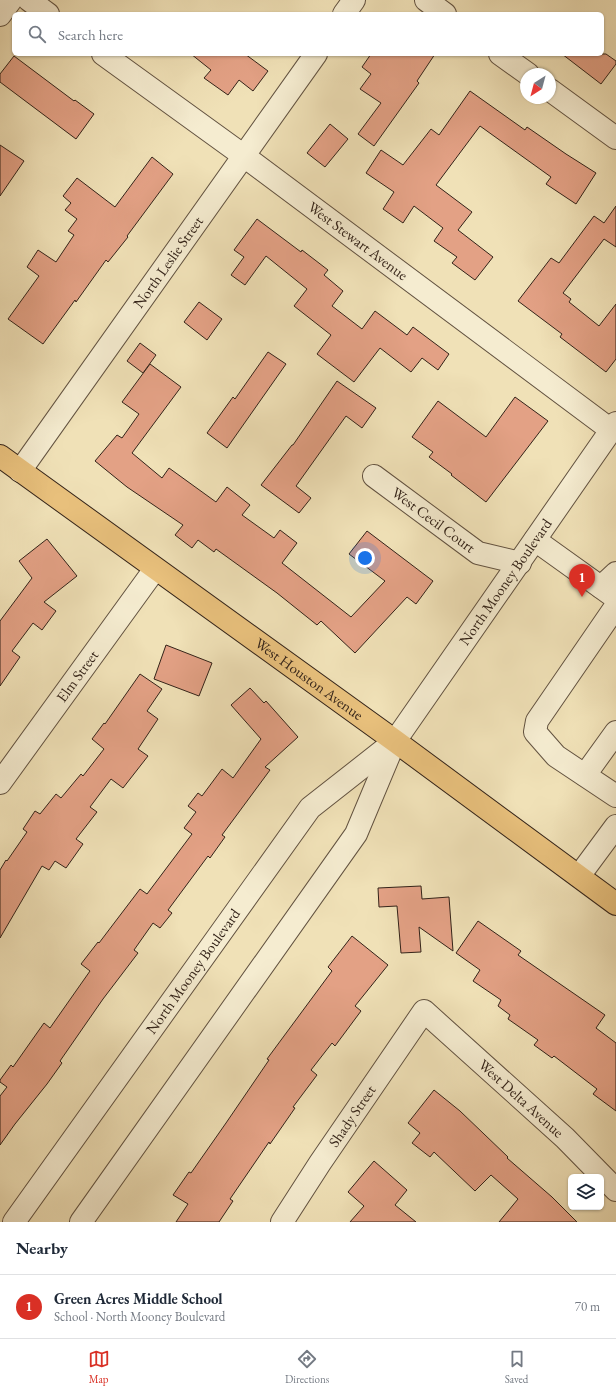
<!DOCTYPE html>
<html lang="en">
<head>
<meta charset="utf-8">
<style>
	:root { --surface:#fff; --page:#f2f2f3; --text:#1f2937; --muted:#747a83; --line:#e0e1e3; --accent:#d93025 }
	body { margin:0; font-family:"EB Garamond",serif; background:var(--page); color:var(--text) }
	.controls { position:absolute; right:12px; bottom:12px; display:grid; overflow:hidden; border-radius:6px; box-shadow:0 1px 3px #0004 }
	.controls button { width:36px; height:36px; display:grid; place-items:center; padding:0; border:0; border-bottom:1px solid var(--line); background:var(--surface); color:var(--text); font:20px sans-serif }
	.compass { position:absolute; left:520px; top:68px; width:36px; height:36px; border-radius:50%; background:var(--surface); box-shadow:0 1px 3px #0004; rotate:216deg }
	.you { position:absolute; left:365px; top:558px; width:14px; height:14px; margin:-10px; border:3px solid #fff; border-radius:50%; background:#1a73e8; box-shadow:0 0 0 6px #1a73e833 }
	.badge { display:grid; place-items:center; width:26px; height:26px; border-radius:50%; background:var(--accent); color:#fff; font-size:13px; font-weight:700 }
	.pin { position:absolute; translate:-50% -33px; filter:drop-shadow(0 1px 2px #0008) }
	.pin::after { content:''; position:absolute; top:21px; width:14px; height:12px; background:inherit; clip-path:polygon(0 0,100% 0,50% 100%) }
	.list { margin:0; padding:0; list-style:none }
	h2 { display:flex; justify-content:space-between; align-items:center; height:52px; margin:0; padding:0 16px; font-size:17px }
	h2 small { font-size:13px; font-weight:400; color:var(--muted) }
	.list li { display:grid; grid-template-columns:26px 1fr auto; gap:12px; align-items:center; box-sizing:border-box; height:64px; padding:0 16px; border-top:1px solid var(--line) }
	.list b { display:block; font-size:15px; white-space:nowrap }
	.list p { margin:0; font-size:13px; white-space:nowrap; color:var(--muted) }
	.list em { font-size:13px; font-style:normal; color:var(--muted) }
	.icon { flex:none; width:22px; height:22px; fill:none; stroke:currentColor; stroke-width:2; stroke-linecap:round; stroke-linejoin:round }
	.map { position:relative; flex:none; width:616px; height:1222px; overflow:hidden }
	.search { position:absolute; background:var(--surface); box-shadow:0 1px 3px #0004; left:12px; right:12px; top:12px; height:44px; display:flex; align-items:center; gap:10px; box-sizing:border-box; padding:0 14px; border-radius:6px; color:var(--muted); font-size:15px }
	.sheet { height:116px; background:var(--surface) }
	nav { display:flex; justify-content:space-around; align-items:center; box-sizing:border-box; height:56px; border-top:1px solid var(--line); background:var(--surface); font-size:11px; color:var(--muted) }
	nav a { display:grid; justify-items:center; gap:2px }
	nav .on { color:var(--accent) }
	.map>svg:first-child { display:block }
	.building { fill:#e3a185; stroke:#332319 }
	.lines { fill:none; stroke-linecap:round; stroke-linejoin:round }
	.minor-casing { stroke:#625240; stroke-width:24 }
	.major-casing { stroke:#332319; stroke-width:24 }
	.minor { stroke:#f5ecd0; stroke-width:22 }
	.major { stroke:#e8c07c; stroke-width:22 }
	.labels { text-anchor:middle; stroke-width:3; stroke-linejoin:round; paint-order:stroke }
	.street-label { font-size:15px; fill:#332319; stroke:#f5ecd0 }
</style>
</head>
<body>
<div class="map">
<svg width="616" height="1222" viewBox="0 0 616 1222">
	<rect width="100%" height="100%" fill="#f0e1b7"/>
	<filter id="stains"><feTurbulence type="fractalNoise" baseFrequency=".005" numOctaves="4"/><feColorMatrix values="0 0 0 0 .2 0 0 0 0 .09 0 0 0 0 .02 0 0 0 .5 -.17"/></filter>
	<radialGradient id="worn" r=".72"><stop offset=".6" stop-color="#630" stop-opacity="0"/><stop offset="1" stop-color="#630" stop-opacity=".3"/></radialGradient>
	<g class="building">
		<polygon points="191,54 245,54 268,71 253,91 239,80 228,95 204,78 211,70"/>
		<polygon points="371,54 435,54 417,81 419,83 374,146 358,134 381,103 360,89 371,74 362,67"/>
		<polygon points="562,54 606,54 616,61 616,64 601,84"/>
		<polygon points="14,56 74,101 75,100 94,114 76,139 0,82 0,74"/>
		<polygon points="470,91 525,130 527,127 566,154 596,173 576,204 546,184 551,177 480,126 436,185 472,212 458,230 493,257 475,280 452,263 457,257 434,241 443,228 414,206 403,223 383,209 394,192 366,173 381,150 403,165 431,129 439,135"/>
		<polygon points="330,124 348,139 325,167 307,153"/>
		<polygon points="0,145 24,161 0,196"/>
		<polygon points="152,157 173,174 127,236 128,237 108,262 106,260 76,302 75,300 43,344 8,319 39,276 27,267 38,250 56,262 74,235 68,231 77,219 65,210 71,203 63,196 77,178 115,207"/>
		<polygon points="616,206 616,247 604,239 563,293 571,299 569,302 599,326 616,304 616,359 606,372 560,337 562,334 518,301 551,258 559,263 594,216 604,223"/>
		<polygon points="257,219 301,252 302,250 328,270 324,275 343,291 332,306 362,329 375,311 407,335 413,327 449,354 438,370 422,358 411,372 380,348 354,382 317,354 331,335 294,306 307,289 266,256 245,285 231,275 244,257 234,250"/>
		<polygon points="199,302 222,319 207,340 184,322"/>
		<polygon points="140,343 156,355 143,373 127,361"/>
		<polygon points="268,352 286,364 227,448 207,433 233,397 235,399"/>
		<polygon points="150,364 181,387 132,453 162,478 169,468 216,502 227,487 250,505 242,515 274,538 280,530 297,543 282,563 351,617 385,581 349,554 367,531 433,581 416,604 407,597 355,653 321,621 317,625 277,593 216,549 214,552 198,540 192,548 175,535 183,525 127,487 95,461 117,435 122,438 139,414 122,402"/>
		<polygon points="337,381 376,408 362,428 346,416 296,486 311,498 299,513 261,485 292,445 293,445"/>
		<polygon points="515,397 548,421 486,502 451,475 452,474 429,457 433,452 412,437 438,401 486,437"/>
		<polygon points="47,539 77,576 44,602 56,611 42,630 33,623 12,651 20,657 0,686 0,621 32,578 19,561"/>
		<polygon points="166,645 212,663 199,696 154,679"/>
		<polygon points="140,674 162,689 147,711 158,719 138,749 148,756 123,788 111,779 90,807 97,812 76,839 83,844 66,868 55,861 49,870 42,866 0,938 0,870 6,860 7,861 27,832 23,829 35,811 40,814 56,794 61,798 81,774 83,776 104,749 92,739 104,723 105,724"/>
		<polygon points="250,688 264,703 266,701 298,737 265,767 270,770 222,835 225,837 210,858 208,856 168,910 172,913 160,928 153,923 134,950 138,953 103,999 60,1061 62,1063 47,1084 15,1124 0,1145 0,1096 7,1087 0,1082 0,1080 11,1065 13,1067 44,1023 50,1028 90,971 81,964 98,942 99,943 140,889 147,894 192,834 184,828 196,812 188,806 198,793 202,796 222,769 233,778 261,739 231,705"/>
		<polygon points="421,886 422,899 449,897 453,951 419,927 421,952 401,953 397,906 379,907 378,888"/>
		<polygon points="478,921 521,951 518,955 605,1015 596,1028 616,1043 616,1111 593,1094 597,1089 554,1056 552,1058 534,1045 538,1040 508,1019 510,1015 498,1006 501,1000 473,981 480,970 456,953"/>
		<polygon points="352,936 388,965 355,1006 361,1011 335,1046 332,1043 311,1070 317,1075 293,1107 295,1108 270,1144 269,1142 230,1199 233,1201 219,1222 176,1222 188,1204 173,1195 189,1172 191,1173 226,1123 269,1060 267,1059 332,971 328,967"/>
		<polygon points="434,1090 460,1111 508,1157 507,1158 552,1197 577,1222 499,1222 518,1199 491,1175 475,1191 434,1152 430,1157 412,1143 420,1133 408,1123"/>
		<polygon points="374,1161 407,1190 395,1205 416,1222 350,1222 364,1206 348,1192"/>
	</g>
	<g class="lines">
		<defs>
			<g id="minor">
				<polyline points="29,0 48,14"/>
				<polyline points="426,0 445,14"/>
				<polyline points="344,14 354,0"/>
				<polyline points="0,15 11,0"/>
				<path id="s1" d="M103 54 244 156 611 430"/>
				<polyline points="500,54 528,74"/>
				<polyline points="550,90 616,138"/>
				<path id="s2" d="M20 471 316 54"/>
				<path id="s3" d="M374 476 478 553 520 563"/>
				<polyline points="535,540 616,598"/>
				<polyline points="601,587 616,573"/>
				<polyline points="616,606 537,721 535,732 556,756 616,796"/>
				<polyline points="585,775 616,732"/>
				<path id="s4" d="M0 783 155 569"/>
				<polyline points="579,876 616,826"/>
				<path id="s5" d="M14 1222 310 808 394 742"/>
				<path id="s6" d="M81 1222 356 834 395 741 616 423"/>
				<path id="s7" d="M282 1222 320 1163 424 1011 565 1138 616 1190"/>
			</g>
			<g id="major">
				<path id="s8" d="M0 456 395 741 616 904"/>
			</g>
		</defs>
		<use href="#minor" class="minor-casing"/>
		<use href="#major" class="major-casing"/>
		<use href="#minor" class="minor"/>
		<use href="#major" class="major"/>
	</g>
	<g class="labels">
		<g class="street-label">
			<text dy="5" stroke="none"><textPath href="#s1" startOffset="316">West Stewart Avenue</textPath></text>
			<text dy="5" stroke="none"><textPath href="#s2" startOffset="256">North Leslie Street</textPath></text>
			<text dy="5" stroke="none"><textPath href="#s3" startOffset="74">West Cecil Court</textPath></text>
			<text dy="5" stroke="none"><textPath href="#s6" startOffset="770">North Mooney Boulevard</textPath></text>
			<text dy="5" stroke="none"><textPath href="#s4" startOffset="132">Elm Street</textPath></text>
			<text dy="5" stroke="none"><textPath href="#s8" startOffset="381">West Houston Avenue</textPath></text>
			<text dy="5" stroke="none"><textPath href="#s5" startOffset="308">North Mooney Boulevard</textPath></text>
			<text dy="5" stroke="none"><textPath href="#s7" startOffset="385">West Delta Avenue</textPath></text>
			<text dy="5" stroke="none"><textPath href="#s7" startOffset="127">Shady Street</textPath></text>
		</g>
	</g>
	<rect width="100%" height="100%" filter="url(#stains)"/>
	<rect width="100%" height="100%" fill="url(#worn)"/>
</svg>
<div class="controls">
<button><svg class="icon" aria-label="layers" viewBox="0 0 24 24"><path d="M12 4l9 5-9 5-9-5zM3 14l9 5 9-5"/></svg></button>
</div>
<svg class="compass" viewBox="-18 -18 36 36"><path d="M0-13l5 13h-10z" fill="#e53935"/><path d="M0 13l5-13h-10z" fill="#747a83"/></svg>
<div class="you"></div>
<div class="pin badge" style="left:582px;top:597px">1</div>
<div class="search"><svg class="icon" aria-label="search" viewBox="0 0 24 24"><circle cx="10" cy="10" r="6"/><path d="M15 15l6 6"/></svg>Search here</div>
</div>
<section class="sheet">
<h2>Nearby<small></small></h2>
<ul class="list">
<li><span class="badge">1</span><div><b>Green Acres Middle School</b><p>School · North Mooney Boulevard</p></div><em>70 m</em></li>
</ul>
</section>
<nav>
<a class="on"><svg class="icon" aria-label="map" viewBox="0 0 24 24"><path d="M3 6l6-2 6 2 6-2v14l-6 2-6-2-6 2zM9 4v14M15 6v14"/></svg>Map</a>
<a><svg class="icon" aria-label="directions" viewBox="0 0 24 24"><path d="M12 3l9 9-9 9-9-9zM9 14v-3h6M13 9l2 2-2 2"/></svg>Directions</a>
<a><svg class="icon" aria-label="saved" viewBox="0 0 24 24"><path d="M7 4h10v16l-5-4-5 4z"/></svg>Saved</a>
</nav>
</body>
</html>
